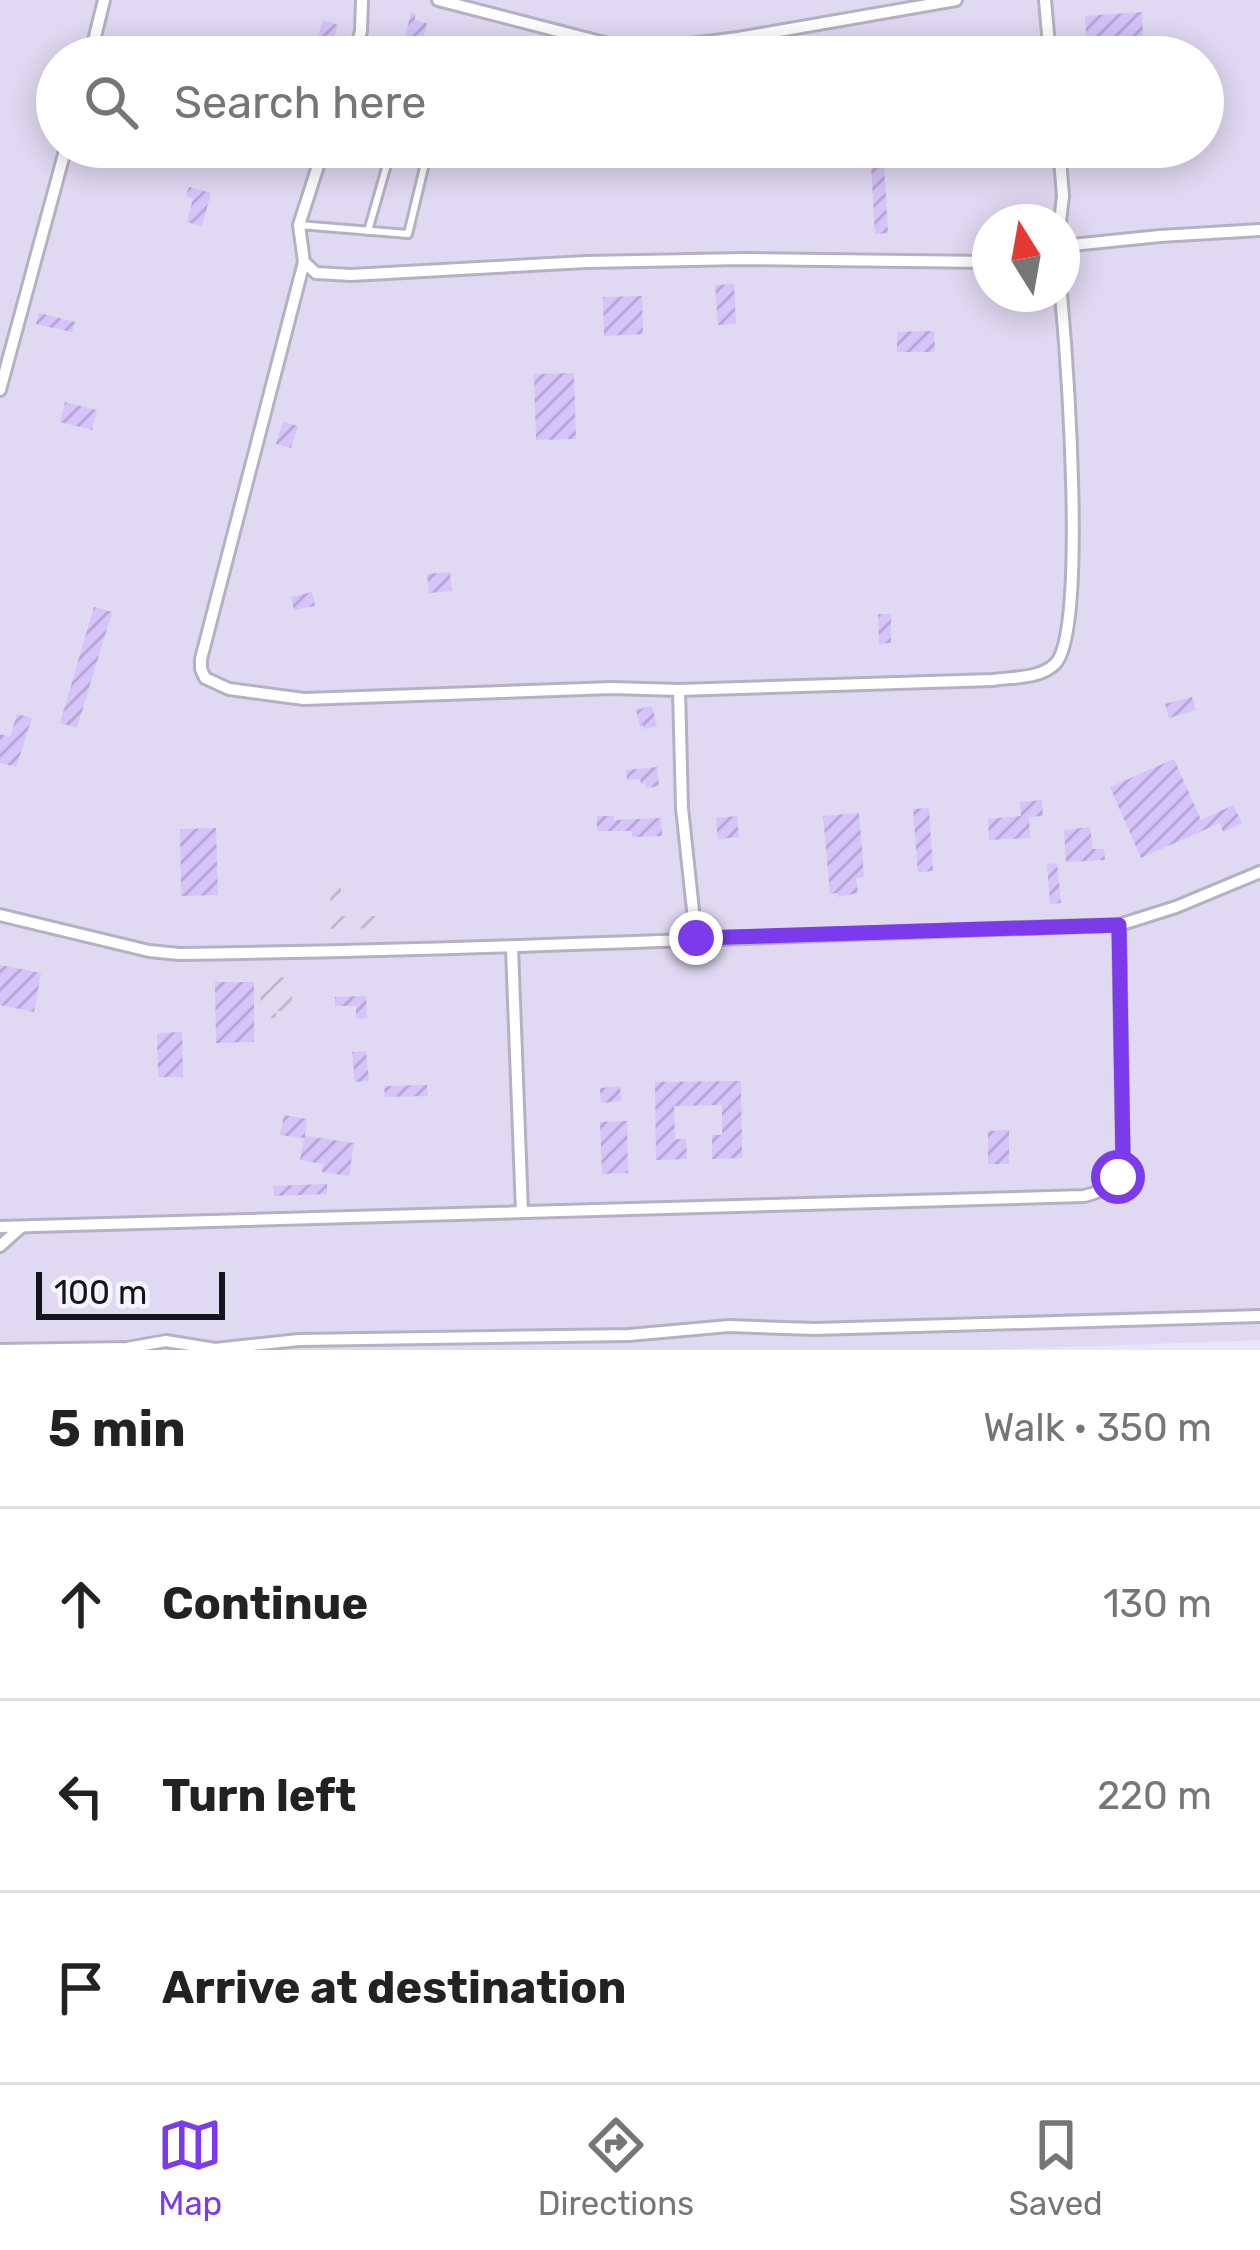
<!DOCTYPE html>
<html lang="en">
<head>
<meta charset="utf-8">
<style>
	:root { --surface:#fff; --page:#f2f2f2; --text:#222; --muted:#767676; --line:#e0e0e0; --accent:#7c3aed }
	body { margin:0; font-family:Rubik,sans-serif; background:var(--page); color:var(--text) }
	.compass { position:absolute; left:972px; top:204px; width:108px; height:108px; border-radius:50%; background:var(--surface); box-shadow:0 6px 30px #0003; rotate:349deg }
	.scale { position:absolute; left:36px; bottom:30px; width:189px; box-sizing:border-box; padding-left:12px; border:6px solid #16141b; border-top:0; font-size:33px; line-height:42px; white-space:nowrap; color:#16141b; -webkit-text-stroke:9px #f6f3fe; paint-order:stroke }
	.stop { position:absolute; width:36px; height:36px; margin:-27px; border:9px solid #7c3aed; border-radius:50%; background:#fff }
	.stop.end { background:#7c3aed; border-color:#fff; box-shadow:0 3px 12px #0008 }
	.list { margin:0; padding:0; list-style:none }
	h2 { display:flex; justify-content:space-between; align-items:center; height:156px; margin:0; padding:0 48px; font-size:51px }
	h2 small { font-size:39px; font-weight:400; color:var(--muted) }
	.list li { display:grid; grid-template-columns:78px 1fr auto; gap:36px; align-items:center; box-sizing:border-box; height:192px; padding:0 48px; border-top:3px solid var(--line) }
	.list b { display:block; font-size:45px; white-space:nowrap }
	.list em { font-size:39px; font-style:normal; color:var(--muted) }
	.icon { flex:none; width:66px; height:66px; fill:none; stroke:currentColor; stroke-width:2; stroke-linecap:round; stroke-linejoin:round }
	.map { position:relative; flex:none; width:1260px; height:1350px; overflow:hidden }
	.search { position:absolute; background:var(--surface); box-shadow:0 6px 30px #0003; left:36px; right:36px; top:36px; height:132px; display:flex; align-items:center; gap:30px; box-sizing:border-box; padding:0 42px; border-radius:66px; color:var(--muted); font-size:45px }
	.sheet { height:732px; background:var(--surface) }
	nav { display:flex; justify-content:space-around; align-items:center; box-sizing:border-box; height:168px; border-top:3px solid var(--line); background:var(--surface); font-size:33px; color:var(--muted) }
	nav a { display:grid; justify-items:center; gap:6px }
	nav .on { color:var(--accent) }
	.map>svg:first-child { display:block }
	.built { fill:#e0d9f2; fill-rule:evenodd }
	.industrial { fill:url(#industrial-furrows) }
	.building { fill:url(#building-hatch) }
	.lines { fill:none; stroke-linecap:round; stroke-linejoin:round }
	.service-casing { stroke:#b6b1c2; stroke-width:12 }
	.minor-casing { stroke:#b6b1c2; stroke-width:16 }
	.service { stroke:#fff; stroke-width:6 }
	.minor { stroke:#fff; stroke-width:10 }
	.route { stroke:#7c3aed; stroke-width:15 }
</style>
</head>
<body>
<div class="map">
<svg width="1260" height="1350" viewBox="0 0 1260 1350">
	<defs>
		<pattern id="industrial-furrows" width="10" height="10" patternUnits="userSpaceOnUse" patternTransform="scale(3)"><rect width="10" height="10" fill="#e0d9f2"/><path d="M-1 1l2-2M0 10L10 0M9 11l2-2" fill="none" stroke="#bfb9cf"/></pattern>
		<pattern id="building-hatch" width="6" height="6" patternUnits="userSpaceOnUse" patternTransform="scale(3)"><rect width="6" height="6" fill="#d5c3fa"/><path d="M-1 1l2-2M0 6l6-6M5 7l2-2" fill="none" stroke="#b6a7d6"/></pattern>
	</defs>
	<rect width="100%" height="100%" fill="#eae4f6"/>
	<path class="built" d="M0 0H1260V1340L978 1350H0ZM57 57H1203V147H57ZM990 222H1062V294H990Z"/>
	<g class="industrial">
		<polygon points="341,886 342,916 380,916 380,928 331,929 330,887"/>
		<polygon points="292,977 292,1011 276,1011 276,1018 261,1018 260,978"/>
	</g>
	<g class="building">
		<polygon points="1142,12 1143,40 1141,39 1141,44 1131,44 1131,38 1125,37 1100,39 1100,47 1087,48 1085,16"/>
		<polygon points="411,13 415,13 415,20 427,23 421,49 440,54 440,57 376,57 381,38 403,44"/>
		<polygon points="323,20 338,25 334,39 327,57 312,57"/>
		<polygon points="871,41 874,57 811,57 810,52"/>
		<polygon points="169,42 215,53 214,57 165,57"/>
		<polygon points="870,147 883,147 888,233 875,234"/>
		<polygon points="189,187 211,193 202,226 187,222 193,198 186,196"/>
		<polygon points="734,284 736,324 718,325 715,285"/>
		<polygon points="642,296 643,334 604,336 603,297"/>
		<polygon points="39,313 75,322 72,332 36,324"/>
		<polygon points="934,331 935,352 897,352 897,332"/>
		<polygon points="574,373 576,439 536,440 534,374"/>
		<polygon points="65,402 97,410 92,430 60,422"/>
		<polygon points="283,422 298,426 291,448 276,444"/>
		<polygon points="450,572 452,591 429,593 427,574"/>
		<polygon points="312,592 315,606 294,610 291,597"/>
		<polygon points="94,607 112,612 77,728 60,723"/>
		<polygon points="878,614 891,614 891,643 879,644"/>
		<polygon points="1192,697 1196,710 1169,718 1165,704"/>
		<polygon points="652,706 657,726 644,729 643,725 640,726 636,710"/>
		<polygon points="17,714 32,718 16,767 0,763 0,734 10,737"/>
		<polygon points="1174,759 1201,820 1233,805 1242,823 1223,832 1220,823 1141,858 1110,787"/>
		<polygon points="657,767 659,786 646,788 645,783 641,784 640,779 627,780 626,770"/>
		<polygon points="1042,800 1043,816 1029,817 1030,838 989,840 988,819 1021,816 1020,802"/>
		<polygon points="929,808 933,871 918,872 913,809"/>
		<polygon points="859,813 864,877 856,878 858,893 838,897 837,893 830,894 823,816"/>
		<polygon points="597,816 614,816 614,820 661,818 662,836 632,837 632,831 597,831"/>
		<polygon points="737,816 739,837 718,839 716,818"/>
		<polygon points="1090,827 1093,849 1104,849 1105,860 1066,862 1064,830"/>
		<polygon points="216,828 218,895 181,896 180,829"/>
		<polygon points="1057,863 1061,903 1050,904 1047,864"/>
		<polygon points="0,965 41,973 34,1012 0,1005"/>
		<polygon points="215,982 254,982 254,1042 216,1043"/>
		<polygon points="366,996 367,1018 356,1019 356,1006 335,1006 335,997"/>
		<polygon points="182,1032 183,1077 158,1077 157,1033"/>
		<polygon points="366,1051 369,1081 355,1082 352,1052"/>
		<polygon points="741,1081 742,1158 712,1159 712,1135 722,1135 722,1105 674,1106 675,1139 686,1139 687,1159 656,1160 655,1082"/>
		<polygon points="427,1085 428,1096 385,1097 384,1086"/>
		<polygon points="620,1086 621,1101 601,1103 600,1088"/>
		<polygon points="284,1115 307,1119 305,1136 354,1143 349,1176 322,1172 323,1164 300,1160 304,1138 280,1135"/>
		<polygon points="627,1121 628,1173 602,1174 600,1122"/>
		<polygon points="1009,1130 1009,1164 988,1164 988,1131"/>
		<polygon points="327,1184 327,1194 274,1196 273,1186"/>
	</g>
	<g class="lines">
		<defs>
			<g id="service">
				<polyline points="299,225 408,234 429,147"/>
				<polyline points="368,231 392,147"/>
			</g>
			<g id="minor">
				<polyline points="438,0 620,47 659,48 738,38 956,0"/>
				<polyline points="1045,0 1050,57"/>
				<polyline points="90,57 104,0"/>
				<polyline points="354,57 361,31 362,0"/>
				<polyline points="324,147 299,225 304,262 316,273 351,275 586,262 744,259 990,262"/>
				<polyline points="1059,147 1063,196 1060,222"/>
				<polyline points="1062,246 1160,236 1260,230"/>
				<path d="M304 262 201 659V669L205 678 229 689 304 699 612 688 679 690 993 680C1012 677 1040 679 1055 664 1088 632 1066 350 1061 294"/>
				<polyline points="0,390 66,147"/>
				<polyline points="679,690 682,808 696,938"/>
				<path d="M0 915 149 951 179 954C493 950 806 934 1119 925L1176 907 1260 872"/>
				<polyline points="512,948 522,1212"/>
				<path d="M0 1227 1084 1196C1107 1191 1116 1181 1123 1159L1119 925"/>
				<polyline points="0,1246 20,1228"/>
				<polyline points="0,1350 127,1348 166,1341 215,1349 299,1340 629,1335 729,1326 815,1329 1260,1316"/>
			</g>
		</defs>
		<use href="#service" class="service-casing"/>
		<use href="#minor" class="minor-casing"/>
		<use href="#service" class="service"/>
		<use href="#minor" class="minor"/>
	</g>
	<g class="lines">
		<polyline class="route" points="696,938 1119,925 1123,1159 1118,1177"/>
	</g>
</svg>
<svg class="compass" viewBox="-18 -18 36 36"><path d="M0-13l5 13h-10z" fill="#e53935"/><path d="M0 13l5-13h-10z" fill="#767676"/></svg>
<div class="scale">100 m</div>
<div class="stop" style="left:1118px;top:1177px"></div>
<div class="stop end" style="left:696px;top:938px"></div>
<div class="search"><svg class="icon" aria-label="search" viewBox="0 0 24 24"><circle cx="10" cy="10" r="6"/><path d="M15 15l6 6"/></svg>Search here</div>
</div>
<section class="sheet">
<h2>5 min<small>Walk · 350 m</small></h2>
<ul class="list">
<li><svg class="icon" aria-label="ahead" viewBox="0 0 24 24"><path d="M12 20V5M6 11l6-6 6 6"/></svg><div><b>Continue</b></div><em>130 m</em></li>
<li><svg class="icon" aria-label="left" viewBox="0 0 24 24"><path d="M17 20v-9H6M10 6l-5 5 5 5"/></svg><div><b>Turn left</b></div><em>220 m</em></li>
<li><svg class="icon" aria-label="arrive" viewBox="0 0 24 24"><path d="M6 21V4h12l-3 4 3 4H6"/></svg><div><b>Arrive at destination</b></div></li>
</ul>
</section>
<nav>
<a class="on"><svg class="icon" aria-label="map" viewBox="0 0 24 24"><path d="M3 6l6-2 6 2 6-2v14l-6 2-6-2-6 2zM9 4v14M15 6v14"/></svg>Map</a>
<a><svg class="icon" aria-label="directions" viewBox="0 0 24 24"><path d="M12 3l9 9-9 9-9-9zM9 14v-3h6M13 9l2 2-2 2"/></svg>Directions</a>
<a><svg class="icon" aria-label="saved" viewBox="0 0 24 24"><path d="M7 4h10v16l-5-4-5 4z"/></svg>Saved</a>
</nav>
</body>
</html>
